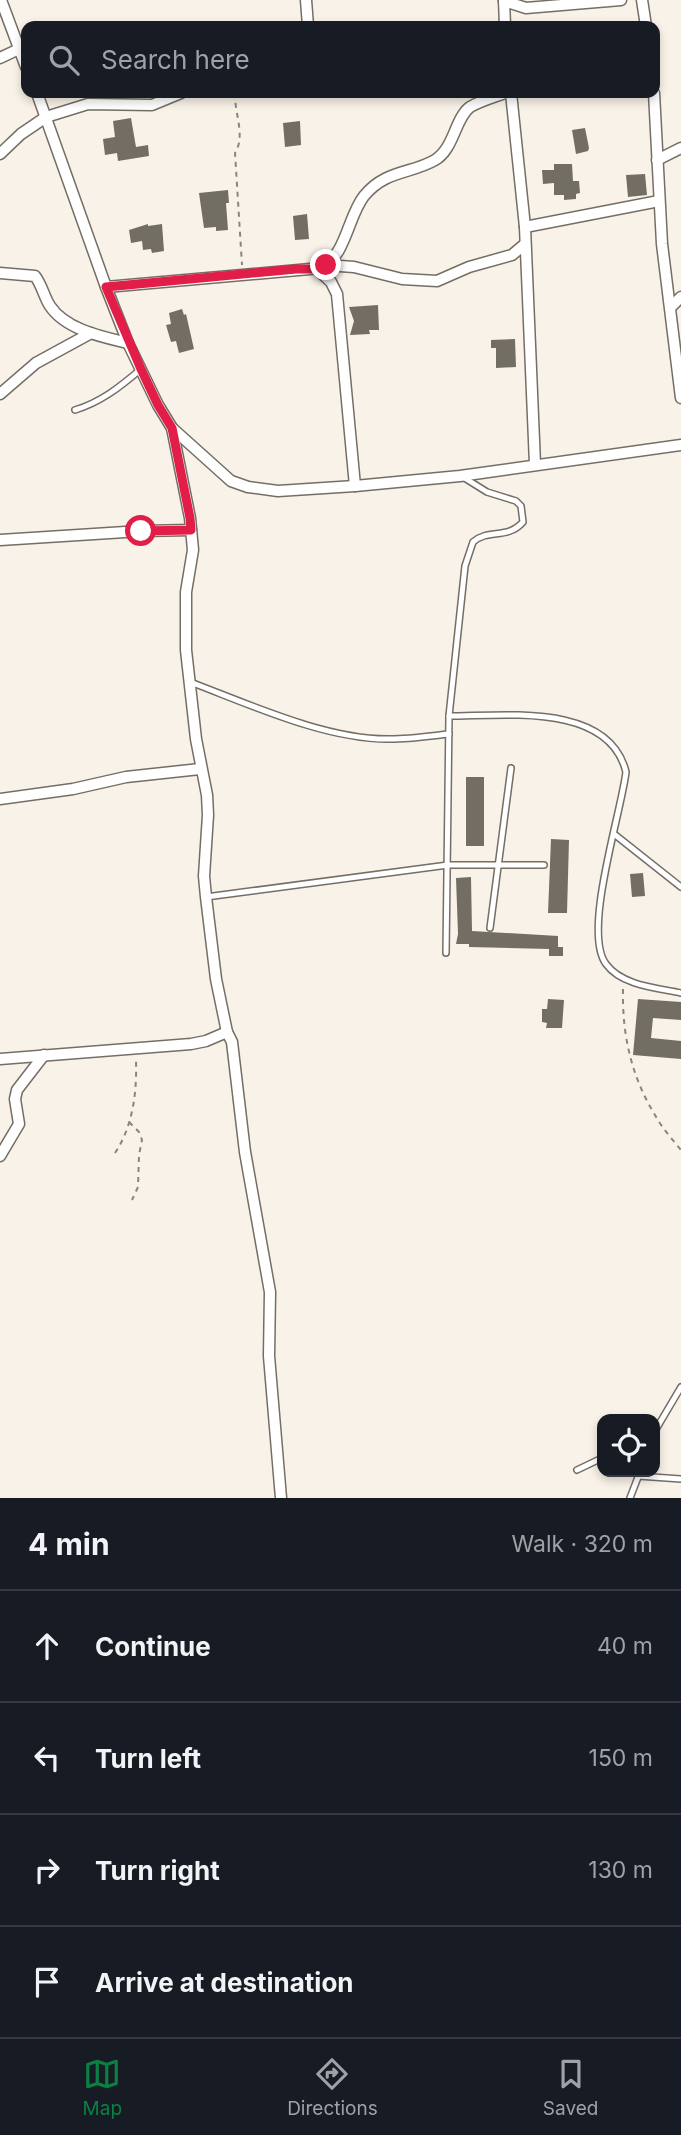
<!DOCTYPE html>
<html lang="en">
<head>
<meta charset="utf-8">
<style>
	:root { --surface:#171b24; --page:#20242c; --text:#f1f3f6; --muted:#9ea1a6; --line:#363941; --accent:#0b8043 }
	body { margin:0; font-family:Inter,sans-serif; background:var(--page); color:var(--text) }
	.controls { position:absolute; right:21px; bottom:21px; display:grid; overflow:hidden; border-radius:14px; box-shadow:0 4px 10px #0003 }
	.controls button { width:63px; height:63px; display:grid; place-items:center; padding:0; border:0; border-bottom:2px solid var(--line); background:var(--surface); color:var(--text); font:35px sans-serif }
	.stop { position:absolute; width:21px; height:21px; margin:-16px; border:5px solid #e11d48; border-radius:50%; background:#fff }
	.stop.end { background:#e11d48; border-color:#fff; box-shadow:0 2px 7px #0008 }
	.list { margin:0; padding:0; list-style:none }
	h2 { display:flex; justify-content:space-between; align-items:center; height:91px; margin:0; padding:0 28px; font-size:30px }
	h2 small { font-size:23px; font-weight:400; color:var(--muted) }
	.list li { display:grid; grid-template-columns:46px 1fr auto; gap:21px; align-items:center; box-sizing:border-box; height:112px; padding:0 28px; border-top:2px solid var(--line) }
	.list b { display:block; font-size:26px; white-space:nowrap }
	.list em { font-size:23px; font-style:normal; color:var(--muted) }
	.icon { flex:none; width:38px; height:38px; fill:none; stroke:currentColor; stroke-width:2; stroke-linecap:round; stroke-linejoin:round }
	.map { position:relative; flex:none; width:681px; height:1498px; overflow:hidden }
	.search { position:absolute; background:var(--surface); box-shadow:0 4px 10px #0003; left:21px; right:21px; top:21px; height:77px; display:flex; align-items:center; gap:18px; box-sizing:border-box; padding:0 24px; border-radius:14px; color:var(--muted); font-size:26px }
	.sheet { height:539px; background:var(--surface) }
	nav { display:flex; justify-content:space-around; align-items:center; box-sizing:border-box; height:98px; border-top:2px solid var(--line); background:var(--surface); font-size:19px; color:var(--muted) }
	nav a { display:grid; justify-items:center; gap:4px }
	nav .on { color:var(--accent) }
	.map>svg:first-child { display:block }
	.building { fill:#736e64 }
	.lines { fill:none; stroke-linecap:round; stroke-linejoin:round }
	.lane-casing { stroke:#746e65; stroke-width:8 }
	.street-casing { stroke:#746e65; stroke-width:13 }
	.path { stroke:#89857e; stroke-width:2; stroke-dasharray:5 5; stroke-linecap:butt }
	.lane { stroke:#fff; stroke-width:5 }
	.street { stroke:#fff; stroke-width:10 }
	.route { stroke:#e11d48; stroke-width:9 }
</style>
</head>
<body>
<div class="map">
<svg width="681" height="1498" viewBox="0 0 681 1498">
	<rect width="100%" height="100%" fill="#f9f2e8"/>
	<g class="building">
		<polygon points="131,118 136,147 148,145 149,156 118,161 117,153 105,155 103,139 115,137 113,121"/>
		<polygon points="300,121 301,145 285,147 283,123"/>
		<polygon points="585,128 589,148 588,151 576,154 572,130"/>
		<polygon points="554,164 572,164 573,181 579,181 580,193 576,194 576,199 564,200 564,195 554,195 554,183 543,184 542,170 554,170"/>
		<polygon points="645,174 647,195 628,197 626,175"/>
		<polygon points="228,190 229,203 226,203 228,230 216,231 216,227 204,228 199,193"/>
		<polygon points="307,214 309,239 295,240 293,216"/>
		<polygon points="148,224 148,226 162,224 164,251 152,253 151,249 143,250 142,241 131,243 129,230"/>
		<polygon points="378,305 379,330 369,330 370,334 350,335 354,321 349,307"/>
		<polygon points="182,309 184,315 186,314 194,349 179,353 176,341 171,342 166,325 171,324 169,313"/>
		<polygon points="515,339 516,367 496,368 496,348 491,348 491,340"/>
		<rect x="466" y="777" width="18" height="69"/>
		<polygon points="551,839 569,840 567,913 548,913"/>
		<polygon points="643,873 645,896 632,897 630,874"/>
		<polygon points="471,877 472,931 558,936 558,947 563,947 563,956 549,956 549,949 469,947 469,944 456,944 458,934 456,878"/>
		<polygon points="548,999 564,1000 562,1028 546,1028 547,1023 542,1022 542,1009 547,1009"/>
		<polygon points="638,999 681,1002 681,1020 653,1018 651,1038 681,1041 681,1059 633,1055"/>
	</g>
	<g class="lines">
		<defs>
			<g id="lane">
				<path d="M75 410C101 402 120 387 141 369"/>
				<path d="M190 682C249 704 326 740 390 739 410 739 430 736 449 734"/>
				<path d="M449 716C504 716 609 702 626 772 621 814 582 932 606 964 622 986 658 988 681 993"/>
				<polyline points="614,834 681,887"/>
				<polyline points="206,897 448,865 544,865"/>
				<polyline points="490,928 511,768"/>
				<path d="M446 953 449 716 465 566 473 542C489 528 507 540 523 522L521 506 516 501 487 492 463 477"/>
				<polyline points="655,1431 681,1387"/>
				<polyline points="577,1470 602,1458"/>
				<polyline points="638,1476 681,1479"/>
				<polyline points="630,1498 640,1472"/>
			</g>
			<g id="street">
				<polyline points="1,0 26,67"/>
				<polyline points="306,0 308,26"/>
				<polyline points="504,0 505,26"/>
				<polyline points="642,0 646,26"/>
				<polyline points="504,1 526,8 621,0"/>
				<polyline points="0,58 19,49"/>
				<polyline points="37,93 106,287 128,343 158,405 172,428 231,481 248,487 278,491 355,486 460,476 681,445"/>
				<polyline points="511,93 525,227 535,464"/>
				<polyline points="654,93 662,244 681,398"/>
				<polyline points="0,154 21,134 46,117 88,104 152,105 181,93"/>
				<polyline points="657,160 681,148"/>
				<polyline points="525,227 659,201"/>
				<polyline points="326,265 354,267 402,279 437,281 469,267 512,255 525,244"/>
				<polyline points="317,269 331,282 337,294 355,486"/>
				<path d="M0 273 35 276C42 285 44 297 50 306 66 330 103 337 128 343"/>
				<path d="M106 287 321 268C346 256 348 216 364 196 385 170 411 174 435 160 454 149 455 118 470 107 480 101 494 97 505 93"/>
				<polyline points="671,307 681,297"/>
				<polyline points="0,394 36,363 91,333"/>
				<polyline points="172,428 190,518 193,550 186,592 186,650 196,739 207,795 208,815 204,876 206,897 216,979 227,1032 232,1042 245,1152 270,1292 269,1356 281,1498"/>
				<polyline points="0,540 141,531 191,530"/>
				<polyline points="0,799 73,789 126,777 200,769"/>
				<polyline points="0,1059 191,1044 206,1041 227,1032"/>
				<polyline points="0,1156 19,1124 15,1099 17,1090 44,1055"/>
			</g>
		</defs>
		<use href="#lane" class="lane-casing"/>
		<use href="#street" class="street-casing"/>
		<g class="path">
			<path d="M235 93C234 112 246 136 235 153L242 265"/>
			<path d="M623 989C622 1034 631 1076 655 1115 662 1128 672 1139 681 1150"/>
			<polyline points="129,1122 139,1132 142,1140 139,1155 138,1187 132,1200"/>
			<path d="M115 1153C133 1126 137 1092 136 1060"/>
		</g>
		<use href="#lane" class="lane"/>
		<use href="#street" class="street"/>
	</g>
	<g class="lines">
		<polyline class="route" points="141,531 191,530 190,518 172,428 158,405 141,369 106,287 296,269 317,269 326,265"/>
	</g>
</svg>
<div class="controls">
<button><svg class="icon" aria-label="locate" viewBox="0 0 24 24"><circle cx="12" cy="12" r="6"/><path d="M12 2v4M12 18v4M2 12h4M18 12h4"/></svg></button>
</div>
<div class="stop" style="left:141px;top:531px"></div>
<div class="stop end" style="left:326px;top:265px"></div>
<div class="search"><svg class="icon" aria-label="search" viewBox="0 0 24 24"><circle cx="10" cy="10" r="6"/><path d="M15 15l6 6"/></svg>Search here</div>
</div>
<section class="sheet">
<h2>4 min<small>Walk · 320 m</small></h2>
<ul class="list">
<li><svg class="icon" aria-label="ahead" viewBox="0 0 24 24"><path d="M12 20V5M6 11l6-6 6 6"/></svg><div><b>Continue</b></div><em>40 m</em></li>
<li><svg class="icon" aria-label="left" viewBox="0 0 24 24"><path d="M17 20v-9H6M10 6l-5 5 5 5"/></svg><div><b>Turn left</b></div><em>150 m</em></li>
<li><svg class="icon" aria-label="right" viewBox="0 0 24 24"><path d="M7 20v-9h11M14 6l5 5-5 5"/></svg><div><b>Turn right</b></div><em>130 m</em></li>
<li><svg class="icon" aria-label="arrive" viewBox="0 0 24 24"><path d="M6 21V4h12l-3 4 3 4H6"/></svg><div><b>Arrive at destination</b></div></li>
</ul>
</section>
<nav>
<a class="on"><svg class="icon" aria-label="map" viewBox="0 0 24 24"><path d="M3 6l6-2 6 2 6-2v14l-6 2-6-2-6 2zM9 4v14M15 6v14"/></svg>Map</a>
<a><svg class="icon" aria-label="directions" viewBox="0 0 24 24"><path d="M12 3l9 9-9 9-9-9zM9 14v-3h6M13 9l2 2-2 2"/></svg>Directions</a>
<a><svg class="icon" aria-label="saved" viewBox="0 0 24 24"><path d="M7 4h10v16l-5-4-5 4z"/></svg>Saved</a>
</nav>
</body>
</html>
